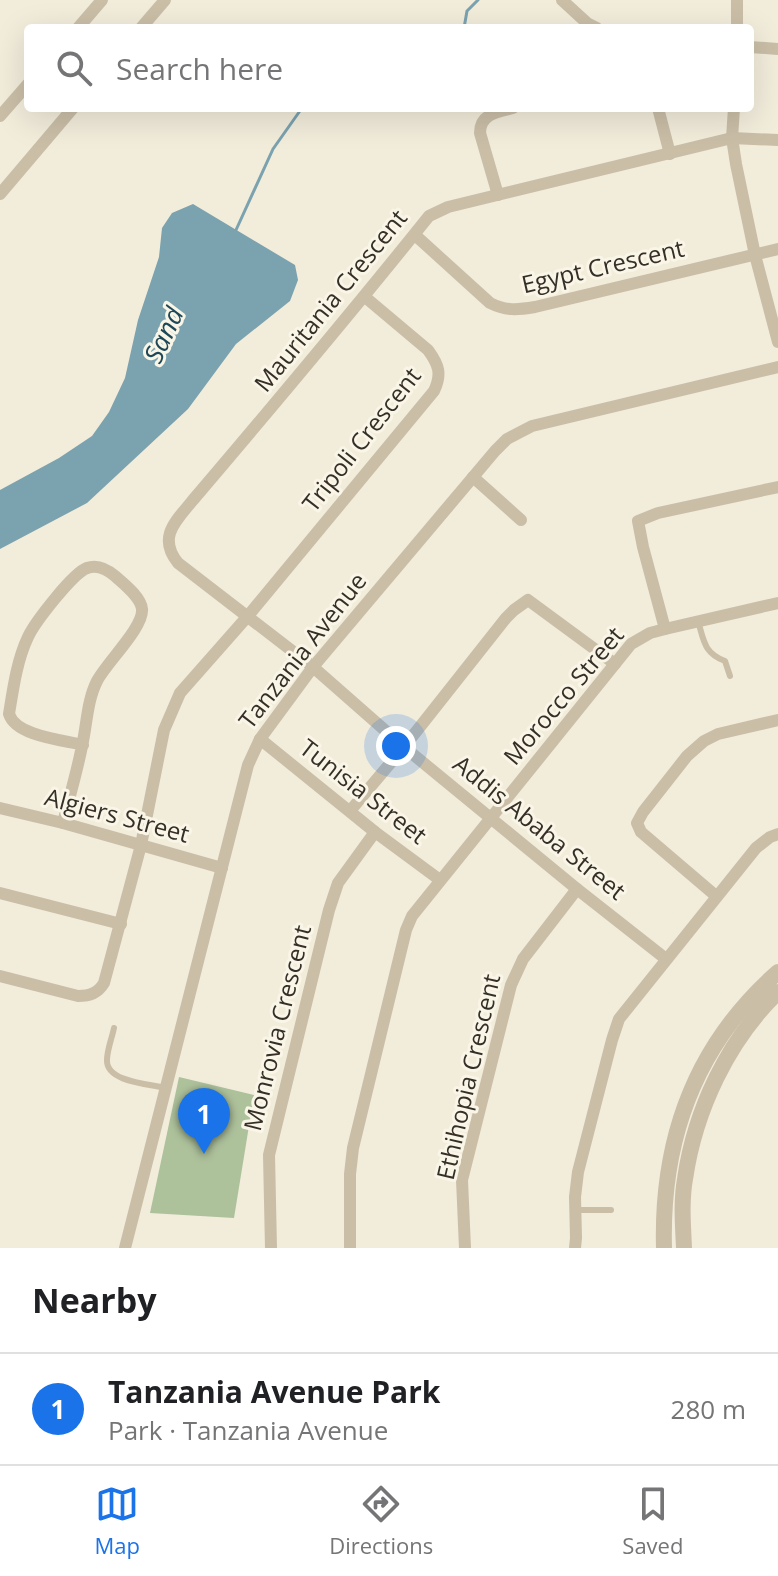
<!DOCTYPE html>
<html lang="en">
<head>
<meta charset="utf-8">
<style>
	:root { --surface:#fff; --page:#f6f6f6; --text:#202124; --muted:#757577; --line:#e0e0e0; --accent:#1a73e8 }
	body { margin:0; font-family:"Open Sans",sans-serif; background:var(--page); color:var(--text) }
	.you { position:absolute; left:396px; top:746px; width:28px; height:28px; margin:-20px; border:6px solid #fff; border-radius:50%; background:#1a73e8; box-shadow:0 0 0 12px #1a73e833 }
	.badge { display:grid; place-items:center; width:52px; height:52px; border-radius:50%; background:var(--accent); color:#fff; font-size:26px; font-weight:700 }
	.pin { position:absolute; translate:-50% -66px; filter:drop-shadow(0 2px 4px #0008) }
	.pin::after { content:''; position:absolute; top:42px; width:28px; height:24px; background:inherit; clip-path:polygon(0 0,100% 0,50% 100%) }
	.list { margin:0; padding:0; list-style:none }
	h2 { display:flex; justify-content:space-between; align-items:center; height:104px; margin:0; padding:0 32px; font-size:34px }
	h2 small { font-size:26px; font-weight:400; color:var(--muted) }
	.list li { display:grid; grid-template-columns:52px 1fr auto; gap:24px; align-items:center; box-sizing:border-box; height:112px; padding:0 32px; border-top:2px solid var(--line) }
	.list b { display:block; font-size:30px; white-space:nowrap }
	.list p { margin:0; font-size:26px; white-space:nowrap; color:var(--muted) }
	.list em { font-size:26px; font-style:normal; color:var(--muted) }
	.icon { flex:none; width:44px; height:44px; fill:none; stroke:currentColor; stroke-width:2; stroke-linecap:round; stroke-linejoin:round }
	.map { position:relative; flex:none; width:778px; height:1248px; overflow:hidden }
	.search { position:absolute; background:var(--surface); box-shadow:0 8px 32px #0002; left:24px; right:24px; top:24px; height:88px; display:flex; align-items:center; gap:20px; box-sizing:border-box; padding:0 28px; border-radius:8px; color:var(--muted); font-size:30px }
	.sheet { height:216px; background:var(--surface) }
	nav { display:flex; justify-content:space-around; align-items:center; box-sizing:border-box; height:112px; border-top:2px solid var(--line); background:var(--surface); font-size:22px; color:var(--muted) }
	nav a { display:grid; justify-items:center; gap:4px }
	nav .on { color:var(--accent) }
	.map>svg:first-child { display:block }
	.green { fill:#adc19b }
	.water { fill:#7aa2af }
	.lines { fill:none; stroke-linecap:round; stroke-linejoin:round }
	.stream { stroke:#7aa2af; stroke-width:3 }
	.service { stroke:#cabea7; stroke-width:6 }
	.minor { stroke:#cabea7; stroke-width:12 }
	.tertiary { stroke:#cabea7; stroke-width:16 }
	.labels { text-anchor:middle; stroke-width:6; stroke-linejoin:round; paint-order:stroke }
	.street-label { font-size:24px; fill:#362f27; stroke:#f9f5e7 }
	.water-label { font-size:26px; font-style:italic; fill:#1d4858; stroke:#f9f5e7 }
</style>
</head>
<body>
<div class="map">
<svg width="778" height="1248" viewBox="0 0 778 1248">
	<rect width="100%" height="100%" fill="#f2ecdb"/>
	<polygon class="green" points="179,1077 254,1095 234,1218 150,1213"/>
	<polygon class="water" points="193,204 295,265 298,280 290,301 236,344 188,409 87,503 0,549 0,490 59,458 92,436 109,412 125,378 138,320 159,257 162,228 172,213"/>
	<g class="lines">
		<g class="stream">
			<polyline points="464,28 467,11 478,0"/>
			<polyline points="236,230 273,149 302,108"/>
		</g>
		<g class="service">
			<path d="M698 621C704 641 704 653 725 661L730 676"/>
			<path d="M114 1028C112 1038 107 1050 107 1060 106 1082 149 1084 166 1088"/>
			<polyline points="575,1210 611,1210"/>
		</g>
		<g class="minor">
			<polyline points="562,0 587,23 597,28"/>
			<polyline points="78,28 102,0"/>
			<polyline points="141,28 165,0"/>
			<polyline points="737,28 737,0"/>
			<polyline points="750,47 778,49"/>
			<polyline points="658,108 670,154"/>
			<polyline points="734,108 732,138 736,164 755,255 778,342"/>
			<polyline points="0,116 28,84"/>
			<polyline points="0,194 73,108"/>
			<path d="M498 195 480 133C480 114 497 112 513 108"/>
			<path d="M415 235 490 303C506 311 517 310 535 307L778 249"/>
			<polyline points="473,477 521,520"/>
			<polyline points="665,629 643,547 638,521 658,513 778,487"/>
			<polyline points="260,739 375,832 440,880"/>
			<polyline points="0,808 63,823 222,868"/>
			<polyline points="350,811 404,747 506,618 514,610 528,600 615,664"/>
			<path d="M63 823C69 798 77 772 82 746 87 724 87 701 97 681 107 662 144 627 142 609 141 597 124 584 115 576 108 570 98 564 87 568 73 573 35 622 28 637 17 660 13 689 9 714 16 736 62 740 83 745"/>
			<polyline points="0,893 121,924"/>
			<polyline points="716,896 641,832 637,823 643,812 687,756 704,741 718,734 778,720"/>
			<path d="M666 959 577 889 404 747 313 667 178 563C157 537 176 521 193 500 273 406 352 312 429 216L448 207 732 138 778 140"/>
			<path d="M0 976 78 996C90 996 98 993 104 983L141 845 164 730 180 693 247 617 434 391C442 374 439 365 428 350L365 297"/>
			<polyline points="125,1248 248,765 260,739 313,667 495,451 507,439 532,426 778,367"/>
			<polyline points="271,1248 269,1155 329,910 338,883 375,832"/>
			<polyline points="350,1248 350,1174 353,1148 406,930 412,916 631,644 650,633 665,629 778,603"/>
			<polyline points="465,1248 462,1180 511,985 523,959 577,889"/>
			<polyline points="575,1248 576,1238 575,1197 578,1172 612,1040 619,1019 756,848 770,837 778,834"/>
		</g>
		<g class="tertiary">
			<path d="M664 1248C661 1138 695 1045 778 972"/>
			<path d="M684 1248C683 1225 681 1202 685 1179 695 1110 728 1040 778 992"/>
		</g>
	</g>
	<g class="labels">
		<g class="street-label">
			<text transform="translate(603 267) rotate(-13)" y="8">Egypt Crescent</text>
			<text transform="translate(331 301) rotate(-51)" y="8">Mauritania Crescent</text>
			<text transform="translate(362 440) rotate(-52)" y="8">Tripoli Crescent</text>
			<text transform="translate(303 651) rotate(-52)" y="8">Tanzania Avenue</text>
			<text transform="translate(564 696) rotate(-50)" y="8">Morocco Street</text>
			<text transform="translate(363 792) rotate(38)" y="8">Tunisia Street</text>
			<text transform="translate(117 816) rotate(15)" y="8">Algiers Street</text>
			<text transform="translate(539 828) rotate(39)" y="8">Addis Ababa Street</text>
			<text transform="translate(278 1028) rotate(-76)" y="8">Monrovia Crescent</text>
			<text transform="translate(469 1077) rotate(-77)" y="8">Ethihopia Crescent</text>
		</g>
		<g class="water-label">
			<text transform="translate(164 335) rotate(-65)" y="9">Sand</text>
		</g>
	</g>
</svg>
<div class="you"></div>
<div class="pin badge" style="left:204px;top:1154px">1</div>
<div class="search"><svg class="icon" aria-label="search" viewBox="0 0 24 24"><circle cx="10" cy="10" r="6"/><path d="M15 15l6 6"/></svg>Search here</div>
</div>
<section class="sheet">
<h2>Nearby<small></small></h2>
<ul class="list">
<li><span class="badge">1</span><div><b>Tanzania Avenue Park</b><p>Park · Tanzania Avenue</p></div><em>280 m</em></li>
</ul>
</section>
<nav>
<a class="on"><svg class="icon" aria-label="map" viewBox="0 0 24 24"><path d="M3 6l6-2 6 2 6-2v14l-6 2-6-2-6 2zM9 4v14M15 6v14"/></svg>Map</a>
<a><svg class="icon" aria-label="directions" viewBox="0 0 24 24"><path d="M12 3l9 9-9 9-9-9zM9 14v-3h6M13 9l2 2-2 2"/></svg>Directions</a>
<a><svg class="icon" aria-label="saved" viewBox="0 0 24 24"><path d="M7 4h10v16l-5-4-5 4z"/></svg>Saved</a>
</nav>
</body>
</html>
